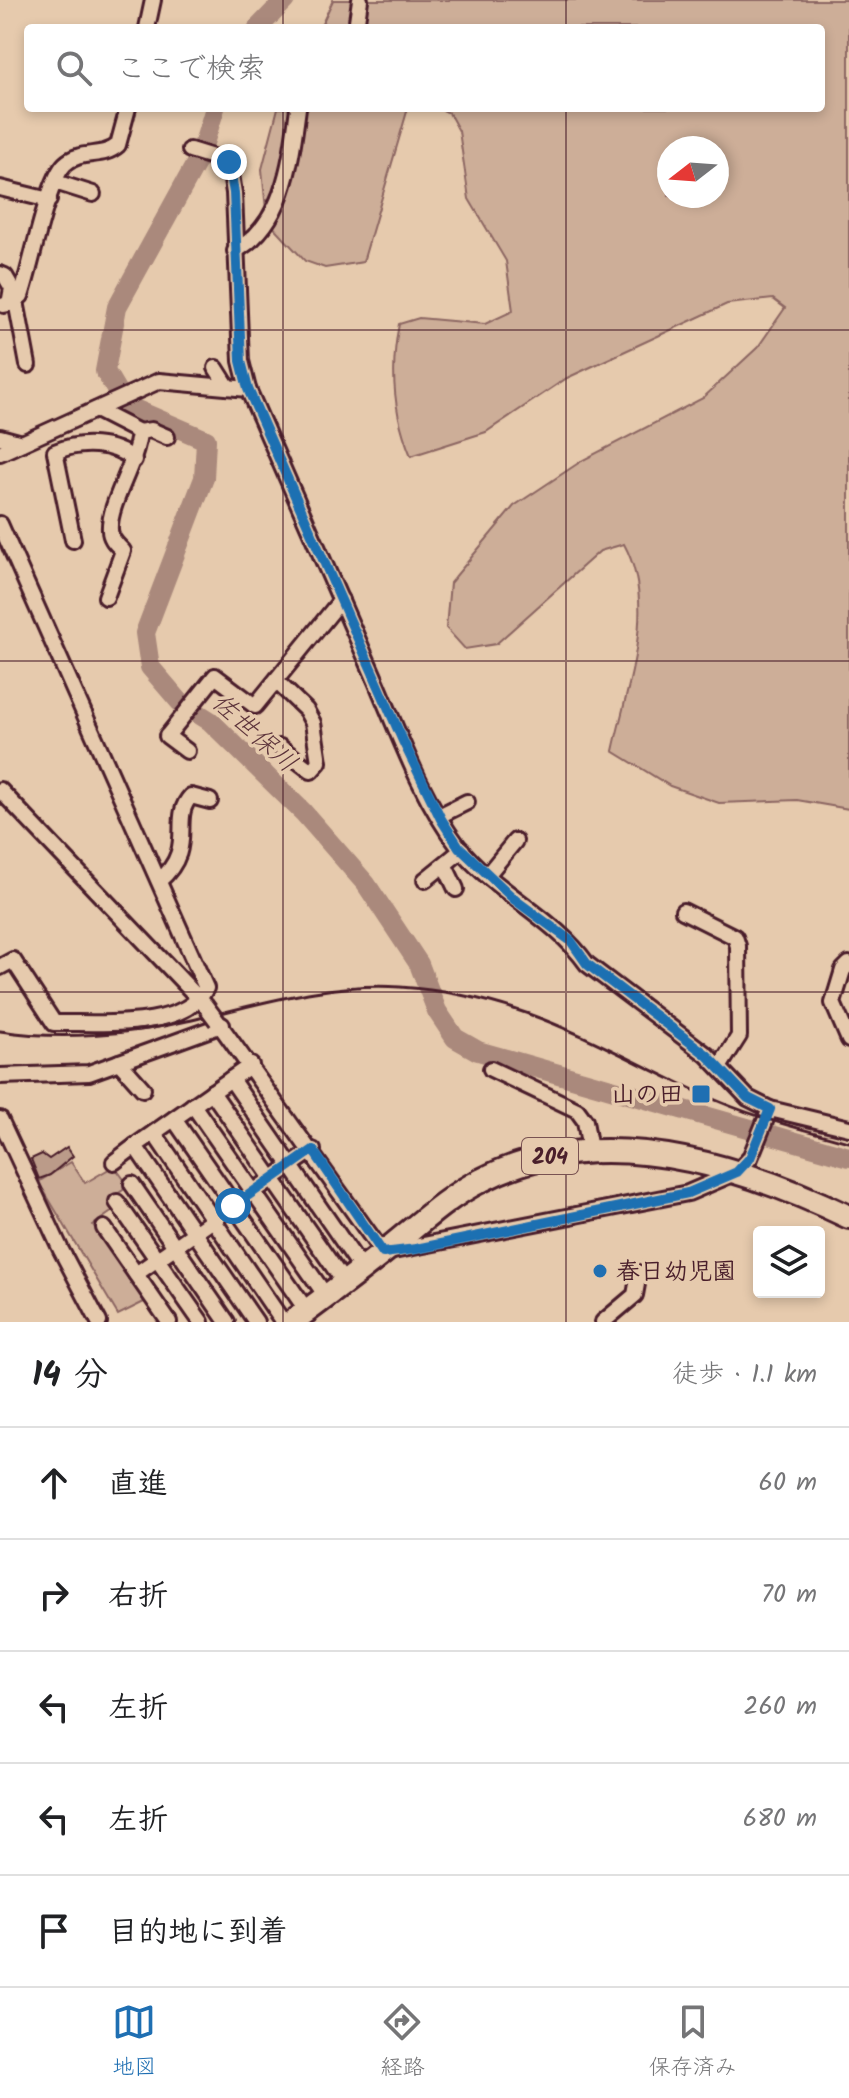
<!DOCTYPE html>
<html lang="ja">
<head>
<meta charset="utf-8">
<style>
	:root { --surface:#fff; --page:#f2f2f2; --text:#202124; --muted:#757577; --line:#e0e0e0; --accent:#1f6fb2 }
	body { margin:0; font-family:Kalam,"Klee One",sans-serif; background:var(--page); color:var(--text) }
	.controls { position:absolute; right:24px; bottom:24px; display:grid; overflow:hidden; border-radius:8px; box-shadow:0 4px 12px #0003 }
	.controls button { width:72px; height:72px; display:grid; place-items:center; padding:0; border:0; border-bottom:2px solid var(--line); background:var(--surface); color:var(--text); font:40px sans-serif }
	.compass { position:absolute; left:657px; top:136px; width:72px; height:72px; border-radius:50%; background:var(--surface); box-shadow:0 4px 12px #0003; rotate:253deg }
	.stop { position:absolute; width:24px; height:24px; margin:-18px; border:6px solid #1f6fb2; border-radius:50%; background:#fff }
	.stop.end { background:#1f6fb2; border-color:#fff; box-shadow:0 2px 8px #0008 }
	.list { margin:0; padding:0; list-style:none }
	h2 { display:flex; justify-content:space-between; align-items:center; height:104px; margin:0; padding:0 32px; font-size:34px }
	h2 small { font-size:26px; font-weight:400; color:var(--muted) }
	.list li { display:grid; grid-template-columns:52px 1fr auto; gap:24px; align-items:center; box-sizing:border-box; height:112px; padding:0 32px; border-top:2px solid var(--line) }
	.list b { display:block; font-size:30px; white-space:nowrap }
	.list em { font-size:26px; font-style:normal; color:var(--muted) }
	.icon { flex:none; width:44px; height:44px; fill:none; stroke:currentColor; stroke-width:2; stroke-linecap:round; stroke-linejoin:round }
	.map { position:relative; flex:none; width:849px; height:1322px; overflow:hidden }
	.search { position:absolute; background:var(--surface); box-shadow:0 4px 12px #0003; left:24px; right:24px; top:24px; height:88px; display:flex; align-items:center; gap:20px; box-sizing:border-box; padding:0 28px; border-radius:8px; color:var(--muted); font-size:30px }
	.sheet { height:664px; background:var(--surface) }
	nav { display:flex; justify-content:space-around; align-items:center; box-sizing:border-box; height:112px; border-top:2px solid var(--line); background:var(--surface); font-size:22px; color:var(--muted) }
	nav a { display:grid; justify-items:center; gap:4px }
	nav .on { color:var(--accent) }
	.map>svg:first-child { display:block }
	.green { fill:#cdae98; stroke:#8c6662; stroke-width:2; fill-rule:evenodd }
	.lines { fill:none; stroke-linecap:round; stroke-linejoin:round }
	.river { stroke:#aa897c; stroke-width:20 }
	.building { fill:#bb9b89; stroke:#4a1f2b; stroke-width:2 }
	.minor-casing { stroke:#4a1f2b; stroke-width:20 }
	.highway-casing { stroke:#4a1f2b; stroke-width:28 }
	.minor { stroke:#e6caad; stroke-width:14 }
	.highway { stroke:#e6caad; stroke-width:22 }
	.rail { stroke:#4a1f2b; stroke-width:3 }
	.minor-bridge-casing { stroke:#4a1f2b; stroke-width:20; stroke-linecap:butt }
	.minor-bridge { stroke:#e6caad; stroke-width:14 }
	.route { stroke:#1f6fb2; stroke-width:10 }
	.grid { fill:none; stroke:#4a1f2b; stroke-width:2; stroke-opacity:0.55 }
	.poi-dot { fill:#1f6fb2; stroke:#e6caad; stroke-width:3 }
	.labels { text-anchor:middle; stroke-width:7; stroke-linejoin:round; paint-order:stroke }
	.shield { fill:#e6caad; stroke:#795252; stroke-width:2 }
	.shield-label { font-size:22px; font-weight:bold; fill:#4a1f2b }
	.poi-label { font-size:24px; font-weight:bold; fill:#4a1f2b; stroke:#e6caad; text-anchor:end }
	.water-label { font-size:26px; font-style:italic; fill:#5d343b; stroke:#e6caad }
</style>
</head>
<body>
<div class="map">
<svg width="849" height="1322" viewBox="0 0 849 1322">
	<rect width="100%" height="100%" fill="#e6caad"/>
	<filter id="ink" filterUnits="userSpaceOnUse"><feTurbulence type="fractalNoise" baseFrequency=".0125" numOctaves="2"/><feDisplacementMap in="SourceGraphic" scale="16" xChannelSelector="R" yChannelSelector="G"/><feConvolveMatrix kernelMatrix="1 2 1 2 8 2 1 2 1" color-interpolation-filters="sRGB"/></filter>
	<g filter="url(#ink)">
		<g class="green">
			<path d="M333 0H849V809L797 800 719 803 670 786 613 751C627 685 658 607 624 544L600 551 496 644 465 649 446 628 450 583 514 506 583 460 703 398 758 347 785 308 773 299 727 304 567 378 486 432 411 456C393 413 390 369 399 324L419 318 485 324 513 311 506 261 469 199 459 131 449 113 439 108H821V28H320ZM669 148H717V196H669Z"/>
			<polygon points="278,108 408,108 363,262 325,268 305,261 267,220 262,169"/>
			<polygon points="71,1162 85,1183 114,1166 129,1186 110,1199 117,1208 93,1225 146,1301 118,1315 44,1191 39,1195 35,1184"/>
		</g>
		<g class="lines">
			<g class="river">
				<polyline points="258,28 285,0"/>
				<polyline points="215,108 200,156 117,307 105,371 125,405 206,440 204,478 145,633 150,667 180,702 210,721 303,812 366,884 419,964 437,1011 455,1038 478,1051 849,1157"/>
			</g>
		</g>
		<polygon class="building" points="67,1147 73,1156 50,1175 39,1179 31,1159 42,1154 49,1159"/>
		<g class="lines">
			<defs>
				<g id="minor">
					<polyline points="147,28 153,0"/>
					<polyline points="356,28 360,0"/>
					<path d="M190 150 229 162 234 193 241 361 248 389C289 483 331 578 372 672 397 729 420 796 458 846 494 892 553 916 587 964L707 1055 748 1098 770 1109 849 1128"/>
					<polyline points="55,182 93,194"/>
					<polyline points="0,188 49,200"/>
					<path d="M235 251C285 224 291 159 298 108"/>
					<polyline points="0,274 5,276 12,288 9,304 4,305"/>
					<polyline points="16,301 28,365"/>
					<path d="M9 304 21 296C31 268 47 181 65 164 81 149 102 159 118 145L128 108"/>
					<polyline points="216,368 228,387"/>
					<path d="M96 410 139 432C137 463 108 504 110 530 110 540 118 545 123 551L106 597"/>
					<polyline points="139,432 151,430 167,437"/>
					<polyline points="0,437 22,443"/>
					<polyline points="0,453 159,381 248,389"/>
					<path d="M0 524 206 988C184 1032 96 1022 54 1023L13 960 0 967"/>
					<path d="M73 540 55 452C80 441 113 442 134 460"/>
					<polyline points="276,681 306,710 313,723 319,762 311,771 280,747"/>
					<polyline points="168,735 215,676 255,706 341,600"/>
					<polyline points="167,736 187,751"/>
					<polyline points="0,790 205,1005"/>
					<polyline points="439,816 467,802"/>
					<polyline points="445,866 456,889"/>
					<polyline points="488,874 515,841"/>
					<polyline points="425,880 462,850"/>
					<path d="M159 881C198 847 169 819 191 796L210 801"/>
					<polyline points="683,911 735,937 738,946 739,1036 720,1066"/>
					<polyline points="849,964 843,970 833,1003 849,1040"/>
					<polyline points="217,1021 383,1253 688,1193 737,1172 750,1158 770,1109"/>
					<polyline points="119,1062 143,1089"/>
					<polyline points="251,1065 135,1146 256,1322"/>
					<polyline points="491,1069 577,1110 585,1121 590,1150"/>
					<polyline points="0,1076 89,1073 222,1025"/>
					<polyline points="231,1079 362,1269"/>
					<polyline points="212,1092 344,1282"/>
					<polyline points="193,1105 326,1296"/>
					<polyline points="0,1119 61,1250 99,1322"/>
					<polyline points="174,1119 307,1311"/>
					<polyline points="154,1133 283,1322"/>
					<polyline points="114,1162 135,1146"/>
					<polyline points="132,1184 227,1322"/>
					<polyline points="117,1202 201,1322"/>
					<polyline points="104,1228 169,1322"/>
					<polyline points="136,1274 313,1150"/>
					<polyline points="603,1322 635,1295 639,1273"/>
				</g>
				<path id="highway" d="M292 1322C323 1299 354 1276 384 1252 416 1227 445 1198 482 1180 597 1120 739 1164 849 1217"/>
			</defs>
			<use href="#minor" class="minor-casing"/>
			<use href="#highway" class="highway-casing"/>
			<use href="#minor" class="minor"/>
			<use href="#highway" class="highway"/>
			<path class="rail" d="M0 1031C59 1040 129 1035 187 1021 258 1005 326 982 400 987 522 995 594 1044 700 1093 748 1116 798 1128 849 1142"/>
			<defs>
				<polyline id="minor-bridge" points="205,1005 217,1021"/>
			</defs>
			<use href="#minor-bridge" class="minor-bridge-casing"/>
			<use href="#minor-bridge" class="minor-bridge"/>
		</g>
	</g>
	<g class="lines" filter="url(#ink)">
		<polyline class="route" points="229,162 234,193 241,361 248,389 403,741 441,819 459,847 515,900 571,941 587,964 707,1055 748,1098 770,1109 750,1158 737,1172 688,1193 416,1249 383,1253 313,1150 233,1206"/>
	</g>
	<path class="grid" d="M283 0V28M566 0V28M283 108V1322M566 108V1322M0 330H849M0 661H849M0 992H849"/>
	<g class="poi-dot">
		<rect x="691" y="1084" width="20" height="20" rx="4"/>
		<circle cx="600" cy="1271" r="8"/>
	</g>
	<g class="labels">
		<rect class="shield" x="522" y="1138" width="56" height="36" rx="6"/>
		<g class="shield-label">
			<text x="550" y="1164">204</text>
		</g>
		<g class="poi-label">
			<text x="683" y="1102">山の田</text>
			<text x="616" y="1279" text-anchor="start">春日幼児園</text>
		</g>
		<g class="water-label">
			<text transform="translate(255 732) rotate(42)" y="9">佐世保川</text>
		</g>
	</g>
</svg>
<div class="controls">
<button><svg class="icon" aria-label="layers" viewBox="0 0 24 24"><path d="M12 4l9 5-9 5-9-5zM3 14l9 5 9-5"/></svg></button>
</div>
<svg class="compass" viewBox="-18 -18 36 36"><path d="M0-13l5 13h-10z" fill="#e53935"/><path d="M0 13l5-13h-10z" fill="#757577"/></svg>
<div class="stop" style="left:233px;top:1206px"></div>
<div class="stop end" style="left:229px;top:162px"></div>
<div class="search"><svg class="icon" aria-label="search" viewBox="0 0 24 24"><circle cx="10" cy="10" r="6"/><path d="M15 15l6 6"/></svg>ここで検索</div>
</div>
<section class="sheet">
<h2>14 分<small>徒歩 · 1.1 km</small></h2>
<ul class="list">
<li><svg class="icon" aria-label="ahead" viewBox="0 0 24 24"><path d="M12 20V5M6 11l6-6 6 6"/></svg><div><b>直進</b></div><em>60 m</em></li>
<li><svg class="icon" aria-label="right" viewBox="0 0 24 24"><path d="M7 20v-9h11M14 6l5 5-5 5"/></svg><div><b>右折</b></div><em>70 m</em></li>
<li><svg class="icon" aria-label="left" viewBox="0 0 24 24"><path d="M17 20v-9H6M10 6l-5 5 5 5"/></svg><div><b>左折</b></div><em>260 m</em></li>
<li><svg class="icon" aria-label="left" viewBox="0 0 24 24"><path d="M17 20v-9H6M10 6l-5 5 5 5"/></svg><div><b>左折</b></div><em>680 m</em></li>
<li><svg class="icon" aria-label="arrive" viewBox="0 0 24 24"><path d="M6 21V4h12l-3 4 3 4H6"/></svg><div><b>目的地に到着</b></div></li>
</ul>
</section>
<nav>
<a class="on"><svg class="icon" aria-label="map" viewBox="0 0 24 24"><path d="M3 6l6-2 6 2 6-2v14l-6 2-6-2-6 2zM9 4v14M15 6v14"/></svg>地図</a>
<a><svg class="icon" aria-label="directions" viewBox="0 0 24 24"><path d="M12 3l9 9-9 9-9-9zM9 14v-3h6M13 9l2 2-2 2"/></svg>経路</a>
<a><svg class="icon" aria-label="saved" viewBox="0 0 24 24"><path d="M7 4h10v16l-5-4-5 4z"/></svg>保存済み</a>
</nav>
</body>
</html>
